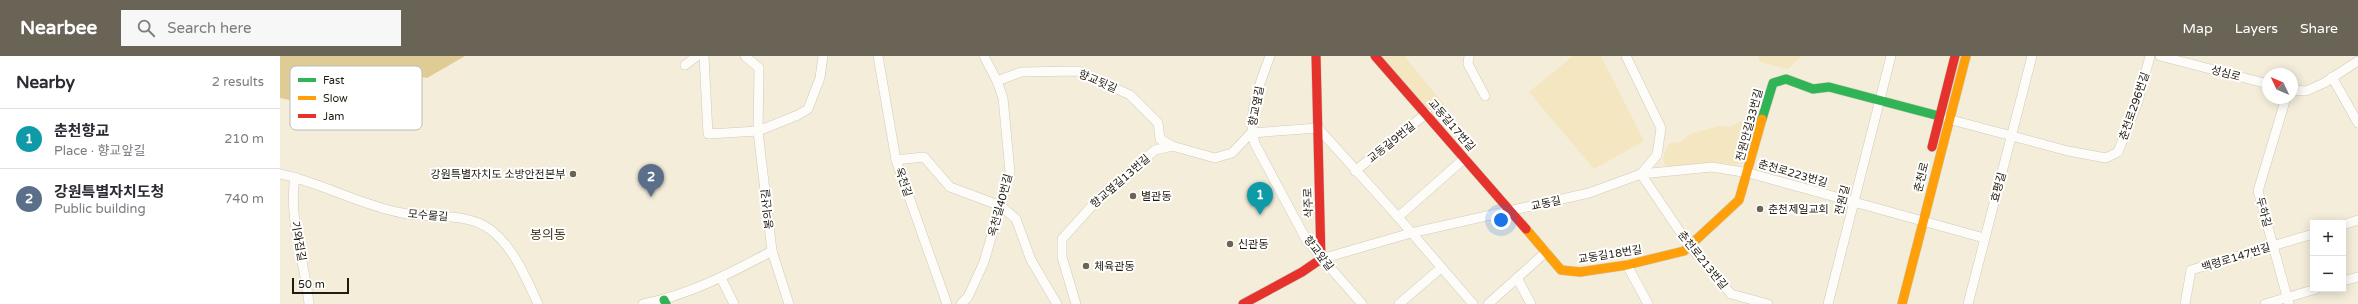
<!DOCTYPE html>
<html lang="en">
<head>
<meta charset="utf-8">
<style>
	:root { --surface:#fff; --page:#f7f7f7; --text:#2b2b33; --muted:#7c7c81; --line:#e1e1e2; --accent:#6a6456 }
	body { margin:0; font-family:"Varela Round","Noto Sans KR",sans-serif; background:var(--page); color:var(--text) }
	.controls { position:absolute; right:12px; bottom:12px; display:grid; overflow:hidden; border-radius:0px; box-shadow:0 2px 10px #0003 }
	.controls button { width:36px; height:36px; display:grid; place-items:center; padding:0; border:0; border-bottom:1px solid var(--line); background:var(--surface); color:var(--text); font:20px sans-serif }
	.compass { position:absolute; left:1982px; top:12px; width:36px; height:36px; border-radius:50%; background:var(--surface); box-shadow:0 2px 10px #0003; rotate:314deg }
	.scale { position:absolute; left:12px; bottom:10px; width:57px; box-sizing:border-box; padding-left:4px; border:2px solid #201b0f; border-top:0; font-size:11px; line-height:14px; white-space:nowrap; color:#201b0f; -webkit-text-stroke:3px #fff; paint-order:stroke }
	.you { position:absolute; left:1221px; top:164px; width:14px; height:14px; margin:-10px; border:3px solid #fff; border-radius:50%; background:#1a73e8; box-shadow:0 0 0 6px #1a73e833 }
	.badge { display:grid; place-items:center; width:26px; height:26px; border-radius:50%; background:var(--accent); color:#fff; font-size:13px; font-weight:700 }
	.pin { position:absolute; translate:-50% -33px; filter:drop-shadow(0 1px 2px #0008) }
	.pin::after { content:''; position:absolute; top:21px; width:14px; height:12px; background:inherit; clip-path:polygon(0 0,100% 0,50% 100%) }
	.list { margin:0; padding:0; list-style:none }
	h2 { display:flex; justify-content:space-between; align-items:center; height:52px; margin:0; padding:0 16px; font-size:17px }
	h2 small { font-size:13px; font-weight:400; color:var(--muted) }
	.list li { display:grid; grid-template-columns:26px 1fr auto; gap:12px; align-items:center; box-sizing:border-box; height:60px; padding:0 16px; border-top:1px solid var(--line) }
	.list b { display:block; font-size:15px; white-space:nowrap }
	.list p { margin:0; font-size:13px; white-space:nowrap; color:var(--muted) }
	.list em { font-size:13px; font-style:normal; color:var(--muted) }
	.icon { flex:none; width:22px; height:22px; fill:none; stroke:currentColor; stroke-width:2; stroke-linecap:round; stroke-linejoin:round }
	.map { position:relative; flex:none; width:2078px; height:248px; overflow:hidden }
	header { display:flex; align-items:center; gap:24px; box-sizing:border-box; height:56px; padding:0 20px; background:var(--accent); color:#fff }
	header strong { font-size:19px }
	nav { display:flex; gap:22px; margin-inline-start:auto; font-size:14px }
	.search { width:280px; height:36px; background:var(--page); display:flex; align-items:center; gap:10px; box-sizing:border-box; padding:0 14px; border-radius:0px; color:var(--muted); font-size:15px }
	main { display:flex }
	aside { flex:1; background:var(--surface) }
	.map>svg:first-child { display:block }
	.green { fill:#f3e6c0 }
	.forest { fill:#dfcb94 }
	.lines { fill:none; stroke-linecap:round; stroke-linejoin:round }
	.street-casing { stroke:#cfcabb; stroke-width:10 }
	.fast-casing { stroke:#cfcabb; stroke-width:10 }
	.slow-casing { stroke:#cfcabb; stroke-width:10 }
	.jam-casing { stroke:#cfcabb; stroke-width:10 }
	.street { stroke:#fdfcf9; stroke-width:9 }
	.fast { stroke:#30b455; stroke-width:9 }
	.slow { stroke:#ff9f0a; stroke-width:9 }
	.jam { stroke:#e5322d; stroke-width:9 }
	.poi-dot { fill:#6a6456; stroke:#fff; stroke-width:1.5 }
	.labels { text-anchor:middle; stroke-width:4; stroke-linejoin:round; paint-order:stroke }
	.street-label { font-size:11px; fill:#201b0f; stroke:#fff }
	.poi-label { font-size:11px; fill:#201b0f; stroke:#fff; text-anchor:start }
	.quarter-label { font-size:13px; fill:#443a1d; stroke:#fff }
	.key { fill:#fff; stroke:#bcbbb7; stroke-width:1 }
	.key-label { font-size:11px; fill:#201b0f }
</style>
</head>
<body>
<header>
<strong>Nearbee</strong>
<div class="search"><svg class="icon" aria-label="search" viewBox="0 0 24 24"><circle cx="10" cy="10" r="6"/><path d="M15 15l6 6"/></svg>Search here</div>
<nav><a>Map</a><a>Layers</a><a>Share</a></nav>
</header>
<main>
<aside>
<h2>Nearby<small>2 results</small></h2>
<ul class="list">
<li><span class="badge" style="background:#0f9aa8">1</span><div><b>춘천향교</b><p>Place · 향교앞길</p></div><em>210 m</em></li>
<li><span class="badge" style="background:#5c6f8a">2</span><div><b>강원특별자치도청</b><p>Public building</p></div><em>740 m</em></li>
</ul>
</aside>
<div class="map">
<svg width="2078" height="248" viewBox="0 0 2078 248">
	<rect width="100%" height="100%" fill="#f4edda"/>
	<g class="green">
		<polygon points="1100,0 1124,0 1166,51 1153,62"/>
		<polygon points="1293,0 1321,0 1364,85 1314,113 1249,36"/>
		<polygon points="1478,0 1522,0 1508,13 1480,6"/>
		<path d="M1469 60H1473L1476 64 1462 107 1458 109 1434 106 1388 111C1379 105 1385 95 1390 87L1400 86 1412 77 1440 70 1451 71Z"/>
	</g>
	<path class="forest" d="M0 0H185L147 22C121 17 92 13 67 24 56 29 44 42 35 49L0 42Z"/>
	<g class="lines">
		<defs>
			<g id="street">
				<polyline points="424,0 428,78 478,75 518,59 528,53 540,22 543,0"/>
				<polyline points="598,0 616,104 667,248"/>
				<path d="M990 0C980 27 966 60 975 88L1027 185 1082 248"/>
				<polyline points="1189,0 1188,8 1205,40"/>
				<polyline points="1880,0 1988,28"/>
				<polyline points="405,9 417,0"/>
				<polyline points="2052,21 2078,67"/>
				<polyline points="717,25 741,16 798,15 850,39 878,67 880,83 892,90"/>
				<polyline points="2012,34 2026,35 2044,27 2078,5"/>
				<polyline points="2006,42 1978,135 2009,248"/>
				<polyline points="1668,63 1788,95 1826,102 1838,96 1858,45 1870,0"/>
				<polyline points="616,104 644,101 670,131 721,150 736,163 751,204 777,248"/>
				<polyline points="1075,115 1147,57"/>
				<path d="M0 118C42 127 80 149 122 157 151 163 186 155 211 174 234 192 246 222 258 248"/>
				<path d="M15 121C8 163 25 206 29 248"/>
				<polyline points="1118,161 1185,102"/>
				<polyline points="2063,169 2078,164"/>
				<polyline points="492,195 509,248"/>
				<polyline points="1041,203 1131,177 1309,137 1361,118 1377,99 1381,72 1346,0"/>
				<polyline points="1347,209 1368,248"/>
				<polyline points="441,222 454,248"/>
				<polyline points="1237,222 1251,248"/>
				<polyline points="2063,225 2078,221"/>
				<path d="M363 248C409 239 451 217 492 195L478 75 479 12 465 0"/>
				<polyline points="681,248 688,241 704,206 730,116 723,42 717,25 704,0"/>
				<polyline points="796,248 782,201 782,183 819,142 875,94 892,90 935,102 952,97 971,77 1038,72 1118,161 1193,248"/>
				<polyline points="1119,248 1161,212"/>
				<polyline points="1208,248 1266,196"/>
				<polyline points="1488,248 1451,238 1409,189 1361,118 1432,111 1469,117 1704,182"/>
				<polyline points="1548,248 1611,0"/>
				<polyline points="1688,248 1752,0"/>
				<polyline points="1905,248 1911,214 2033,178"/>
				<polyline points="1985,248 2036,233"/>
			</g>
			<g id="fast">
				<polyline points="1482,63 1493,27 1506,23 1533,33 1549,31 1659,60"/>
				<polyline points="384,244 386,248"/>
			</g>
			<g id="slow">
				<polyline points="1246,173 1281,214 1300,216 1347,209 1404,195 1459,144 1482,63"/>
				<polyline points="1622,248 1686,0"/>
			</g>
			<g id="jam">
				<polyline points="1095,0 1246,173"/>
				<polyline points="1652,91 1675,0"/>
				<polyline points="963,248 1022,216 1041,203 1036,0"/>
			</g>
		</defs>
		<use href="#street" class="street-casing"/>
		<use href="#fast" class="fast-casing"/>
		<use href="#slow" class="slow-casing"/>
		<use href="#jam" class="jam-casing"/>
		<use href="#street" class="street"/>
		<use href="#fast" class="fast"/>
		<use href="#slow" class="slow"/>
		<use href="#jam" class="jam"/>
	</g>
	<g class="poi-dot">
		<circle cx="293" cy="118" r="4"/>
		<circle cx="853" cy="140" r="4"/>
		<circle cx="1480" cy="153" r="4"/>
		<circle cx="950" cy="188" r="4"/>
		<circle cx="806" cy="210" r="4"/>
	</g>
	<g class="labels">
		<g class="street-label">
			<text transform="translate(1946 17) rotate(15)" y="4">성심로</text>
			<text transform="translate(818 25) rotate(23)" y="4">향교뒷길</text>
			<text transform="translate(976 50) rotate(-79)" y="4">향교옆길</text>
			<text transform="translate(1854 50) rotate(-71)" y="4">춘천로296번길</text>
			<text transform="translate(1172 69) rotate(49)" y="4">교동길17번길</text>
			<text transform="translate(1469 69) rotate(-75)" y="4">전원안길33번길</text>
			<text transform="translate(1111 86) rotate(-39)" y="4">교동길9번길</text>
			<text transform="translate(1513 117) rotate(16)" y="4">춘천로223번길</text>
			<text transform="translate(1641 121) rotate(-76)" y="4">춘천로</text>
			<text transform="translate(840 125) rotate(-41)" y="4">향교옆길13번길</text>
			<text transform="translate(624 126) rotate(71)" y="4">옥천길</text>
			<text transform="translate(1718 131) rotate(-75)" y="4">효평길</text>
			<text transform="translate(1562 144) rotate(-76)" y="4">전원길</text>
			<text transform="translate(1028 147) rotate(-92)" y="4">삭주로</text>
			<text transform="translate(1266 147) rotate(-13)" y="4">교동길</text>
			<text transform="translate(720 149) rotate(-75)" y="4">옥천길40번길</text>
			<text transform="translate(487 153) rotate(-96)" y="4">봉의산길</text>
			<text transform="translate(1984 156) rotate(75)" y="4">두하길</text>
			<text transform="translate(148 159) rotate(5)" y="4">모수물길</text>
			<text transform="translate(19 185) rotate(80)" y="4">기와집길</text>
			<text transform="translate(1039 197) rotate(52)" y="4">향교앞길</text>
			<text transform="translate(1330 198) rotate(-9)" y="4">교동길18번길</text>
			<text transform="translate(1956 201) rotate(-17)" y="4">백령로147번길</text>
			<text transform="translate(1423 204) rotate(51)" y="4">춘천로213번길</text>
		</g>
		<g class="poi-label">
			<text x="285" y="122" text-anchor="end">강원특별자치도 소방안전본부</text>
			<text x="861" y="144">별관동</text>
			<text x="1488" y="157">춘천제일교회</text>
			<text x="958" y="192">신관동</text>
			<text x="814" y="214">체육관동</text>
		</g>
		<g class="quarter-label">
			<text x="268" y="183">봉의동</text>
		</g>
	</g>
	<rect x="10" y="10" width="132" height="64" rx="6" class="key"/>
	<rect x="18" y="22" width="18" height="4" fill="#30b455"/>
	<rect x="18" y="40" width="18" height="4" fill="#ff9f0a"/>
	<rect x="18" y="58" width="18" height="4" fill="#e5322d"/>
	<g class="key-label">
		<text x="43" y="28">Fast</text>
		<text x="43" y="46">Slow</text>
		<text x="43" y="64">Jam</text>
	</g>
</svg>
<div class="controls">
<button>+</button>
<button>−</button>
</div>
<svg class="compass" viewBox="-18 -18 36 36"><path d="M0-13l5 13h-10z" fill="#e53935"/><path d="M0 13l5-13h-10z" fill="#7c7c81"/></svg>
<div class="scale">50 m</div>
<div class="you"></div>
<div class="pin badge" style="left:980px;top:159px;background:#0f9aa8">1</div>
<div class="pin badge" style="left:371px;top:141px;background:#5c6f8a">2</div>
</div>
</main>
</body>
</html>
